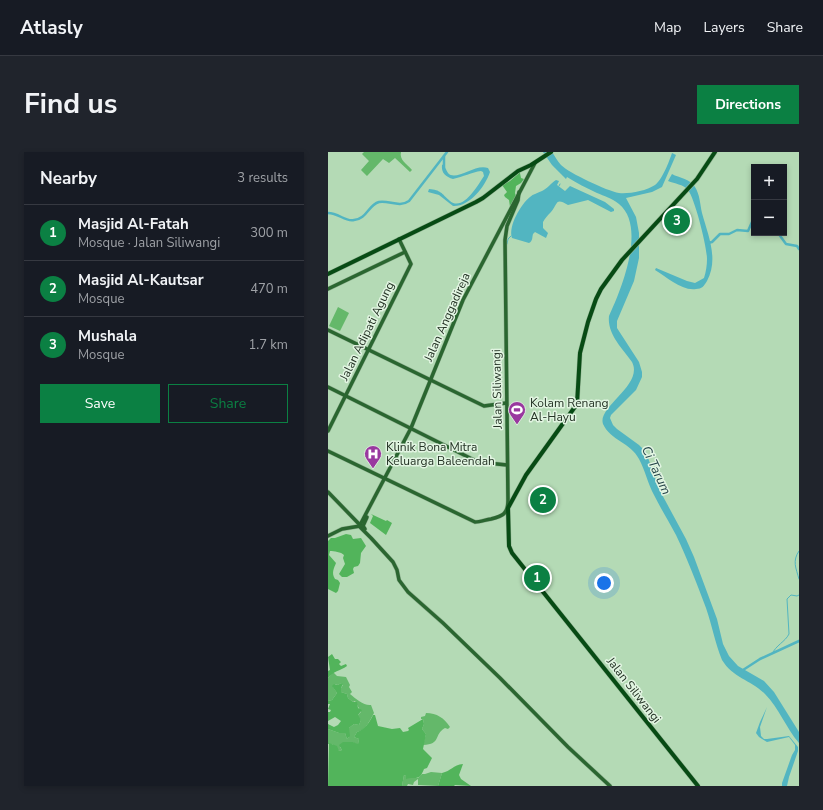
<!DOCTYPE html>
<html lang="en">
<head>
<meta charset="utf-8">
<style>
	:root { --surface:#171b24; --page:#20242c; --text:#f1f3f6; --muted:#9ea1a6; --line:#363941; --accent:#0b8043 }
	body { margin:0; font-family:"Nunito Sans",sans-serif; background:var(--page); color:var(--text) }
	.controls { position:absolute; right:12px; top:12px; display:grid; overflow:hidden; border-radius:0px; box-shadow:0 2px 6px #0003 }
	.controls button { width:36px; height:36px; display:grid; place-items:center; padding:0; border:0; border-bottom:1px solid var(--line); background:var(--surface); color:var(--text); font:20px sans-serif }
	.you { position:absolute; left:276px; top:431px; width:14px; height:14px; margin:-10px; border:3px solid #fff; border-radius:50%; background:#1a73e8; box-shadow:0 0 0 6px #1a73e833 }
	.badge { display:grid; place-items:center; width:26px; height:26px; border-radius:50%; background:var(--accent); color:#fff; font-size:13px; font-weight:700 }
	.pin { position:absolute; translate:-50% -50%; border:2px solid #fff; box-shadow:0 1px 4px #0006 }
	.list { margin:0; padding:0; list-style:none }
	h2 { display:flex; justify-content:space-between; align-items:center; height:52px; margin:0; padding:0 16px; font-size:17px }
	h2 small { font-size:13px; font-weight:400; color:var(--muted) }
	.list li { display:grid; grid-template-columns:26px 1fr auto; gap:12px; align-items:center; box-sizing:border-box; height:56px; padding:0 16px; border-top:1px solid var(--line) }
	.list b { display:block; font-size:15px; white-space:nowrap }
	.list p { margin:0; font-size:13px; white-space:nowrap; color:var(--muted) }
	.list em { font-size:13px; font-style:normal; color:var(--muted) }
	.actions { display:flex; gap:8px; padding:12px 16px }
	.actions a { flex:1; padding:9px 0; border:1px solid var(--accent); border-radius:0px; text-align:center; font-size:14px; color:var(--accent) }
	.actions .main { background:var(--accent); color:#fff }
	.map { position:relative; flex:none; width:471px; height:634px; overflow:hidden; border-radius:0px }
	header { display:flex; align-items:center; gap:24px; box-sizing:border-box; height:56px; padding:0 20px; background:var(--surface); border-bottom:1px solid var(--line) }
	header strong { font-size:19px }
	nav { display:flex; gap:22px; margin-inline-start:auto; font-size:14px }
	.intro { display:flex; align-items:center; justify-content:space-between; box-sizing:border-box; height:96px; padding:0 24px }
	h1 { margin:0; font-size:28px }
	.button { padding:10px 18px; border-radius:0px; background:var(--accent); color:#fff; font-size:14px; font-weight:700 }
	main { display:flex; gap:24px; padding:0 24px }
	aside { flex:1; background:var(--surface); border-radius:0px; box-shadow:0 2px 6px #0003 }
	.map>svg:first-child { display:block }
	.green { fill:#64b86a }
	.forest { fill:#52b45b }
	.water { fill:#52b5c1 }
	.lines { fill:none; stroke-linecap:round; stroke-linejoin:round }
	.stream { stroke:#52b5c1; stroke-width:1 }
	.river { stroke:#52b5c1; stroke-width:2.5 }
	.secondary-casing { stroke:#94b595; stroke-width:4.5 }
	.primary-casing { stroke:#94b595; stroke-width:5 }
	.secondary { stroke:#2a6630; stroke-width:3.5 }
	.primary { stroke:#074b14; stroke-width:4 }
	.labels { text-anchor:middle; stroke-width:3; stroke-linejoin:round; paint-order:stroke }
	.street-label { font-size:12px; fill:#243325; stroke:#e2f5e2 }
	.poi-label { font-size:12px; fill:#243325; stroke:#e2f5e2; text-anchor:start }
	.water-label { font-size:13px; font-style:italic; fill:#254448; stroke:#e2f5e2 }
</style>
</head>
<body>
<header>
<strong>Atlasly</strong>
<nav><a>Map</a><a>Layers</a><a>Share</a></nav>
</header>
<div class="intro"><h1>Find us</h1><a class="button">Directions</a></div>
<main>
<aside>
<h2>Nearby<small>3 results</small></h2>
<ul class="list">
<li><span class="badge">1</span><div><b>Masjid Al-Fatah</b><p>Mosque · Jalan Siliwangi</p></div><em>300 m</em></li>
<li><span class="badge">2</span><div><b>Masjid Al-Kautsar</b><p>Mosque</p></div><em>470 m</em></li>
<li><span class="badge">3</span><div><b>Mushala</b><p>Mosque</p></div><em>1.7 km</em></li>
</ul>
<div class="actions"><a class="main">Save</a><a>Share</a></div>
</aside>
<div class="map">
<svg width="471" height="634" viewBox="0 0 471 634">
	<rect width="100%" height="100%" fill="#b4dab5"/>
	<g class="green">
		<path d="M36 0H73C71 8 79 12 84 18L82 20 67 6 61 11 55 7 39 24 33 18 41 9 34 2Z"/>
		<polygon points="10,155 21,161 12,179 1,174"/>
		<path d="M5 520 9 524 18 525 22 533 21 535 24 540 22 542C28 547 36 554 43 553L46 561C42 568 38 578 29 580L26 585 31 587 30 593C22 588 20 590 12 595L14 598 11 599 4 592H0V594V577L11 581H17L19 587 21 585V576L26 572 31 573 33 568 30 565V563L33 560 27 549 25 550 20 546 19 542 13 540V536L15 533 13 531 10 533 7 532 5 535 9 541 4 548 0 549V526Z"/>
		<path d="M98 561C109 561 116 566 122 575L120 577 117 576C105 583 114 592 95 593L98 582 94 577 96 572 95 567H93V565L97 564Z"/>
		<polygon points="103,620 114,621 110,634 91,633 90,633 90,627 86,630 85,633 80,632 79,634 74,634 76,623 78,624 78,626 90,626 94,622 97,622"/>
	</g>
	<g class="forest">
		<polygon points="191,21 192,21 193,26 196,27 193,31 188,34 187,41 188,44 182,55 181,48 177,45 176,43 179,40 174,33 182,29"/>
		<polygon points="43,362 58,369 59,368 64,371 58,383 42,371 45,364"/>
		<path d="M18 382 23 383 25 387 33 386 38 394 33 401 32 411 30 414 26 415 25 417 26 421 19 425H14L11 422 17 412 15 406 16 403C13 400 6 399 2 399L1 403 8 411C6 416 3 421 7 427L10 428 12 431 10 439 8 441 0 437V389L3 386H7Z"/>
		<path d="M4 502 7 507H10L13 510 11 512 13 514 18 512 19 514C12 519 5 519 0 526V519L2 518 0 505Z"/>
		<polygon points="13,531 15,532 13,536 13,540 19,542 20,546 25,550 29,550 30,556 34,558 30,563 33,568 31,573 26,572 21,576 22,584 19,587 17,581 11,581 0,577 0,572 6,575 10,573 13,569 7,565 0,569 0,560 2,560 3,558 0,557 2,552 0,552 0,549 4,548 9,541 4,534 6,532 10,533"/>
		<path d="M45 563H47L50 574 64 577 72 576 75 580 80 579 81 578 80 576 95 567 96 572 94 577 98 582 95 597 104 606 99 616 96 617C91 630 88 624 78 627V624L76 623 74 634H0L1 591 9 594 11 599 14 598 11 593 15 590H25L30 592 31 587 26 585 29 580C36 578 42 570 45 563Z"/>
		<path d="M135 612 131 623 133 627 143 634 127 633 126 634H110L114 621C123 619 125 613 135 612Z"/>
	</g>
	<g class="water">
		<path d="M215 0H224C227 4 229 9 233 13 241 21 279 39 291 41 301 42 318 39 327 33 334 28 341 10 344 1L348 3 334 35 324 40 298 46 308 65 311 81V106L306 129 289 169V176L311 210 314 220V225L308 238 283 263 282 266 285 273 289 277 311 293 318 300 331 337 358 387 366 405 389 467 395 492 401 504 410 514 436 529 446 540 471 580V591C458 576 451 556 437 542 423 528 405 526 394 508 387 491 384 473 378 456 369 432 359 406 348 383 341 370 333 357 326 343 320 332 317 318 311 307 303 291 282 288 275 272 269 255 316 233 304 210 294 196 279 182 281 164 293 138 319 75 291 52 284 46 276 44 269 41 259 36 248 31 239 25L238 27 224 13Z"/>
		<path d="M116 12C117 15 118 18 120 21 128 30 147 11 160 16L162 20C157 35 141 55 125 54L111 43 100 40 101 37C113 38 113 41 122 49 135 60 150 33 156 24L155 20 153 19C144 20 135 25 125 27 118 25 113 21 114 13Z"/>
		<path d="M344 22C351 26 363 27 367 35 372 43 372 52 374 61 380 83 391 107 379 129 376 134 374 137 368 137 353 139 339 125 327 118L328 116 359 129 367 131 376 126C378 120 379 113 379 107 379 95 367 47 360 38 355 32 347 32 340 29Z"/>
		<path d="M228 28 231 29 229 33 237 39 242 34 277 50 286 57V59L283 60 260 48 240 53C227 45 230 52 223 60 220 63 217 66 215 70V76L220 81 218 86 207 80 205 82C204 85 205 89 201 91L184 86C180 74 193 52 202 45 205 42 210 41 214 39 219 37 223 31 228 28Z"/>
		<polygon points="439,555 432,575 433,584 436,587 439,587 461,584 470,595 470,599 461,625 459,634 454,634 454,631 464,603 467,598 467,593 461,585 439,590 431,585 428,581 432,570"/>
	</g>
	<g class="lines">
		<g class="stream">
			<polyline points="231,34 232,32"/>
			<polyline points="179,92 180,87 183,84"/>
			<path d="M471 399C464 409 468 416 471 427"/>
			<path d="M444 502C448 493 457 490 461 482L459 447 463 443 469 444 471 443"/>
		</g>
		<g class="river">
			<polyline points="116,4 116,15"/>
			<path d="M0 61C11 61 17 70 26 68 39 67 40 53 51 50 61 48 71 56 81 49L119 0"/>
			<polyline points="450,81 458,92 469,94 471,97"/>
			<polyline points="380,91 384,90 392,82 401,82 409,78 420,79 424,70 426,67"/>
			<polyline points="415,518 432,507 471,489"/>
		</g>
		<defs>
			<g id="secondary">
				<polyline points="0,137 77,100"/>
				<polyline points="0,178 156,254 178,251"/>
				<polyline points="0,235 150,310 179,313"/>
				<polyline points="0,279 83,112 71,87"/>
				<path d="M0 299 147 370C152 370 157 368 163 367 175 364 180 362 180 348L177 88 179 74 190 48 191 40"/>
				<polyline points="0,340 32,373 32,375 43,386 65,410 69,418 71,428 80,440 115,471 172,526 240,595 282,634"/>
				<polyline points="32,373 83,276 135,148 207,11"/>
				<polyline points="37,377 35,374 39,365"/>
				<polyline points="0,384 14,377 32,374"/>
			</g>
			<g id="primary">
				<polyline points="0,122 148,50 155,46 190,19 203,13 223,0"/>
				<polyline points="370,634 184,401 181,394 180,356 198,323 249,252 252,201 260,170 268,147 273,137 294,108 369,27 387,0"/>
			</g>
		</defs>
		<use href="#secondary" class="secondary-casing"/>
		<use href="#primary" class="primary-casing"/>
		<use href="#secondary" class="secondary"/>
		<use href="#primary" class="primary"/>
	</g>
	<defs>
		<symbol id="stadium-pin" viewBox="-11 -11 22 30"><path d="M0 17L-7.5 6A9.5 9.5 0 1 1 7.5 6Z" fill="#99389f" stroke="#e2f5e2"/><path d="M0-5a6.5 5 0 1 0 0 10a6.5 5 0 1 0 0-10ZM-3.5-1.8h7v3.6h-7Z" fill="#fff"/></symbol>
		<symbol id="hospital-pin" viewBox="-11 -11 22 30"><path d="M0 17L-7.5 6A9.5 9.5 0 1 1 7.5 6Z" fill="#99389f" stroke="#e2f5e2"/><path d="M-5-5h3v3.5h4V-5h3V5h-3V1.5h-4V5h-3Z" fill="#fff"/></symbol>
	</defs>
	<g fill-rule="evenodd">
		<use href="#stadium-pin" x="179" y="248" width="20" height="27"/>
		<use href="#hospital-pin" x="35" y="292" width="20" height="27"/>
	</g>
	<g class="labels">
		<g class="street-label">
			<text transform="translate(119 165) rotate(-66)" y="4">Jalan Anggadireja</text>
			<text transform="translate(39 179) rotate(-64)" y="4">Jalan Adipati Agung</text>
			<text transform="translate(169 237) rotate(-91)" y="4">Jalan Siliwangi</text>
			<text transform="translate(306 538) rotate(52)" y="4">Jalan Siliwangi</text>
		</g>
		<g class="poi-label">
			<text x="202" y="255">Kolam Renang<tspan x="202" dy="14">Al-Hayu</tspan></text>
			<text x="58" y="299">Klinik Bona Mitra<tspan x="58" dy="14">Keluarga Baleendah</tspan></text>
		</g>
		<g class="water-label">
			<text transform="translate(329 318) rotate(65)" y="5">Ci Tarum</text>
		</g>
	</g>
</svg>
<div class="controls">
<button>+</button>
<button>−</button>
</div>
<div class="you"></div>
<div class="pin badge" style="left:209px;top:426px">1</div>
<div class="pin badge" style="left:215px;top:348px">2</div>
<div class="pin badge" style="left:349px;top:69px">3</div>
</div>
</main>
</body>
</html>
